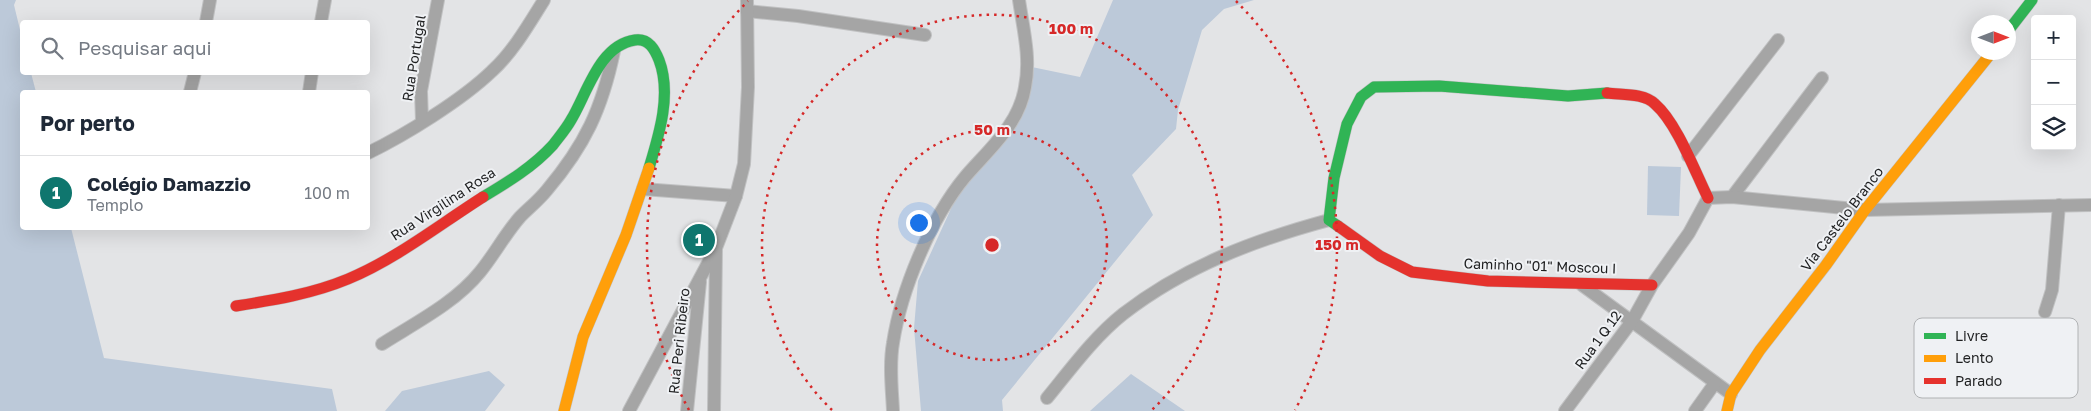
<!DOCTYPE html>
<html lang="pt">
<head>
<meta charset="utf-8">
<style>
	:root { --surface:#fff; --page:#f6f6f7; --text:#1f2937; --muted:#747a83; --line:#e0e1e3; --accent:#0f766e }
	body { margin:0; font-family:"Golos Text",sans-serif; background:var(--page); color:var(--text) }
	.controls { position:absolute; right:15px; top:15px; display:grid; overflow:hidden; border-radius:5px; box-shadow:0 5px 20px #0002 }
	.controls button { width:45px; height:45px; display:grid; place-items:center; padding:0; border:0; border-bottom:1px solid var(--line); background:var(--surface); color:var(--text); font:25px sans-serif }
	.compass { position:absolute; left:1971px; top:15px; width:45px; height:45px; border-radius:50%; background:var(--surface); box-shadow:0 5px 20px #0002; rotate:90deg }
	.you { position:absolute; left:918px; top:222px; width:18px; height:18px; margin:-12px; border:4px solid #fff; border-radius:50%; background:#1a73e8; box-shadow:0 0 0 8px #1a73e833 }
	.badge { display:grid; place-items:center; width:32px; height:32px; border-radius:50%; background:var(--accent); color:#fff; font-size:16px; font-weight:700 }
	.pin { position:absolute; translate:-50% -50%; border:2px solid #fff; box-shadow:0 1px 5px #0006 }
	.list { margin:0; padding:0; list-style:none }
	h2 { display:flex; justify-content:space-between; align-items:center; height:65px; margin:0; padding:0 20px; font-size:21px }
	h2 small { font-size:16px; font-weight:400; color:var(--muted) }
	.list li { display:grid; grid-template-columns:32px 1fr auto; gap:15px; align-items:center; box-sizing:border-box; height:75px; padding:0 20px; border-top:1px solid var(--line) }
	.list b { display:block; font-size:19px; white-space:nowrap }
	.list p { margin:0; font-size:16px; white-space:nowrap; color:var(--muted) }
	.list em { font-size:16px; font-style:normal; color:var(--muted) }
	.icon { flex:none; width:28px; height:28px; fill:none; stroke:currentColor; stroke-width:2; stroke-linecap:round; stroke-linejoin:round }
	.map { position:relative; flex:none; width:2091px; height:411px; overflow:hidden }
	.search { position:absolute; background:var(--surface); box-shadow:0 5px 20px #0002; left:20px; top:20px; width:350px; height:55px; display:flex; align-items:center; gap:12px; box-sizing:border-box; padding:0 18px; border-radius:5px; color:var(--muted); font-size:19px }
	.panel { position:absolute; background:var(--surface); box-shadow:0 5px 20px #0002; left:20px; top:90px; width:350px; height:140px; border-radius:5px }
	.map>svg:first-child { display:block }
	.green { fill:#bcc9d9 }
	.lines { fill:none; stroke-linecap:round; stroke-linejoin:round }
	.street-casing { stroke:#c0c1c2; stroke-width:14 }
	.fast-casing { stroke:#c0c1c2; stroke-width:12 }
	.slow-casing { stroke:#c0c1c2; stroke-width:12 }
	.jam-casing { stroke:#c0c1c2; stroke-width:12 }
	.street { stroke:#a5a5a5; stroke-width:12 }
	.fast { stroke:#30b455; stroke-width:11 }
	.slow { stroke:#ff9f0a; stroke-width:11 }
	.jam { stroke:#e5322d; stroke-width:11 }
	.ring { fill:none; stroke:#d62828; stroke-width:2.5; stroke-dasharray:2.5 5 }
	.labels { text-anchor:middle; stroke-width:4; stroke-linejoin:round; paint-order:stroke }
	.street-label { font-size:14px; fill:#1e1f20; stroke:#eff1f4 }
	.key { fill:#eff1f4; stroke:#b0b2b4; stroke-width:1 }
	.key-label { font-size:14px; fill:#1e1f20 }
	.centre { fill:#d62828; stroke:#eff1f4; stroke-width:2.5 }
	.ring-label { font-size:15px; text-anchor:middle; font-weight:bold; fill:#d62828; stroke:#eff1f4; stroke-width:4; stroke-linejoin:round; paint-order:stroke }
</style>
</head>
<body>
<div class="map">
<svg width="2091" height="411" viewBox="0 0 2091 411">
	<rect width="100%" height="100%" fill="#e3e4e6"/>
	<g class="green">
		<polygon points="0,0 16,0 14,5 22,38 22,72 31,73 36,92 22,92 22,228 71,228 104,358 332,389 337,411 0,411"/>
		<polygon points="1113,0 1254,0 1224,9 1202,30 1178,110 1176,129 1132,175 1153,215 1002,400 1003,411 921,411 914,328 918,281 965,178 1011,123 1027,66 1080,77"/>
		<polygon points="1648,166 1681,167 1679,216 1647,215"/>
		<polygon points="489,371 505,385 485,411 385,411 402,391"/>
		<polygon points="1131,374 1185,411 1090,411"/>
	</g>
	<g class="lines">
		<defs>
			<g id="street">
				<polyline points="747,11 798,16 925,35"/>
				<polyline points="206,22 210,0"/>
				<polyline points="321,22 325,0"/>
				<polyline points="190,92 195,72"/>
				<polyline points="309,92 312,72"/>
				<polyline points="422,121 421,91 438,0"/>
				<path d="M368 153C405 135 462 100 492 71 513 52 529 24 544 0"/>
				<polyline points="1688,156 1778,40"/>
				<polyline points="643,189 736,196"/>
				<polyline points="1732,197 1822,78"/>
				<polyline points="1582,285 1731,394"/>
				<polyline points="2045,312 2052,290 2059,205"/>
				<path d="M382 344C415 323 455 303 480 272 494 255 505 234 520 217 529 208 539 200 547 190 585 145 602 109 614 51"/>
				<path d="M1047 398C1070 370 1094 337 1123 314 1185 266 1255 240 1329 220"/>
				<polyline points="629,411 715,250"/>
				<polyline points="687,411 700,282"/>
				<polyline points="714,411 716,248 736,196 744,164 748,87 747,0"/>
				<path d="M893 411C892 389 889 365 893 343 901 290 931 218 965 177 989 149 1019 125 1025 87 1031 58 1023 28 1019 0"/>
				<polyline points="1565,411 1632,321 1652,285 1689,233 1708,198 1732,197 1865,210 2091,205"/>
				<polyline points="1695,411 1715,383"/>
			</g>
			<g id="fast">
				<polyline points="2008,31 2032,0"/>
				<path d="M483 197C508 182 533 167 553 145 559 137 566 129 571 120 587 94 599 45 635 40 649 38 655 50 659 60 672 94 659 135 649 168"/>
				<polyline points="1338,226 1329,220 1334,178 1347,124 1361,97 1374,87 1439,86 1568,96 1607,93"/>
			</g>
			<g id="slow">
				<polyline points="564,411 583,337 626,235 649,168"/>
				<polyline points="1727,411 1731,394 1760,350 1826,265 1865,210 1992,52"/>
			</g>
			<g id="jam">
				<path d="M1607 93C1622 95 1644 93 1655 104 1677 123 1695 172 1708 198"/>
				<polyline points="1338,226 1380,256 1412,272 1488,281 1652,285"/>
				<path d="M236 306C274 300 312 294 348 279 396 259 439 225 483 197"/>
			</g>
		</defs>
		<use href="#street" class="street-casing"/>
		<use href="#fast" class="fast-casing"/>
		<use href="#slow" class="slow-casing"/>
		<use href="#jam" class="jam-casing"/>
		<use href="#street" class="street"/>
		<use href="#fast" class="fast"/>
		<use href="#slow" class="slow"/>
		<use href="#jam" class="jam"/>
	</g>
	<g class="ring">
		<circle cx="992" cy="245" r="115"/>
		<path d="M832 410A230 230 0 1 1 1152 410"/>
		<path d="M689 410A345 345 0 0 1 748 1M1236 1A345 345 0 0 1 1295 410"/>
	</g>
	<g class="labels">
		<g class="street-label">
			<text transform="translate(414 58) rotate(-81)" y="5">Rua Portugal</text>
			<text transform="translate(443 204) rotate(-33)" y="5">Rua Virgilina Rosa</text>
			<text transform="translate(1842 219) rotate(-53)" y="5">Via Castelo Branco</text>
			<text transform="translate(1540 266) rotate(2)" y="5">Caminho "01" Moscou I</text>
			<text transform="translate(1598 340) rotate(-54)" y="5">Rua 1 Q 12</text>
			<text transform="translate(679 341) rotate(-84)" y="5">Rua Peri Ribeiro</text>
		</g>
	</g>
	<rect x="1914" y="318" width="164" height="80" rx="8" class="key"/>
	<rect x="1924" y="333" width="22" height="6" fill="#30b455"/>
	<rect x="1924" y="355" width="22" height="7" fill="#ff9f0a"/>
	<rect x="1924" y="378" width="22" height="6" fill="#e5322d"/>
	<g class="key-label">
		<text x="1955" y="341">Livre</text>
		<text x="1955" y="363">Lento</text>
		<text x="1955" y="386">Parado</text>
	</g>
	<circle cx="992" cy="245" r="8" class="centre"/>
	<g class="ring-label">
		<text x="1071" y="34">100 m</text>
		<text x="992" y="135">50 m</text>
		<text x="1337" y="250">150 m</text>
	</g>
</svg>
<div class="controls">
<button>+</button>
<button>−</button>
<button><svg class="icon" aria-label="layers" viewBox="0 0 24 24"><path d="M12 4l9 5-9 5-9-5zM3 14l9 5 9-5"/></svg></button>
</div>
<svg class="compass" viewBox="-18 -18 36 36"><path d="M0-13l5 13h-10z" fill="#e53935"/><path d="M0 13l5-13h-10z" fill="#747a83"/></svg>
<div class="you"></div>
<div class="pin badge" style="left:699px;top:240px">1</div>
<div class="search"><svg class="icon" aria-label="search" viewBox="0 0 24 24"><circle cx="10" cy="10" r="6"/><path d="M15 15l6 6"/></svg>Pesquisar aqui</div>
<section class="panel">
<h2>Por perto<small></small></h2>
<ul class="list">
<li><span class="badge">1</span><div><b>Colégio Damazzio</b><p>Templo</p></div><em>100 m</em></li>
</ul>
</section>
</div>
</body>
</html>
